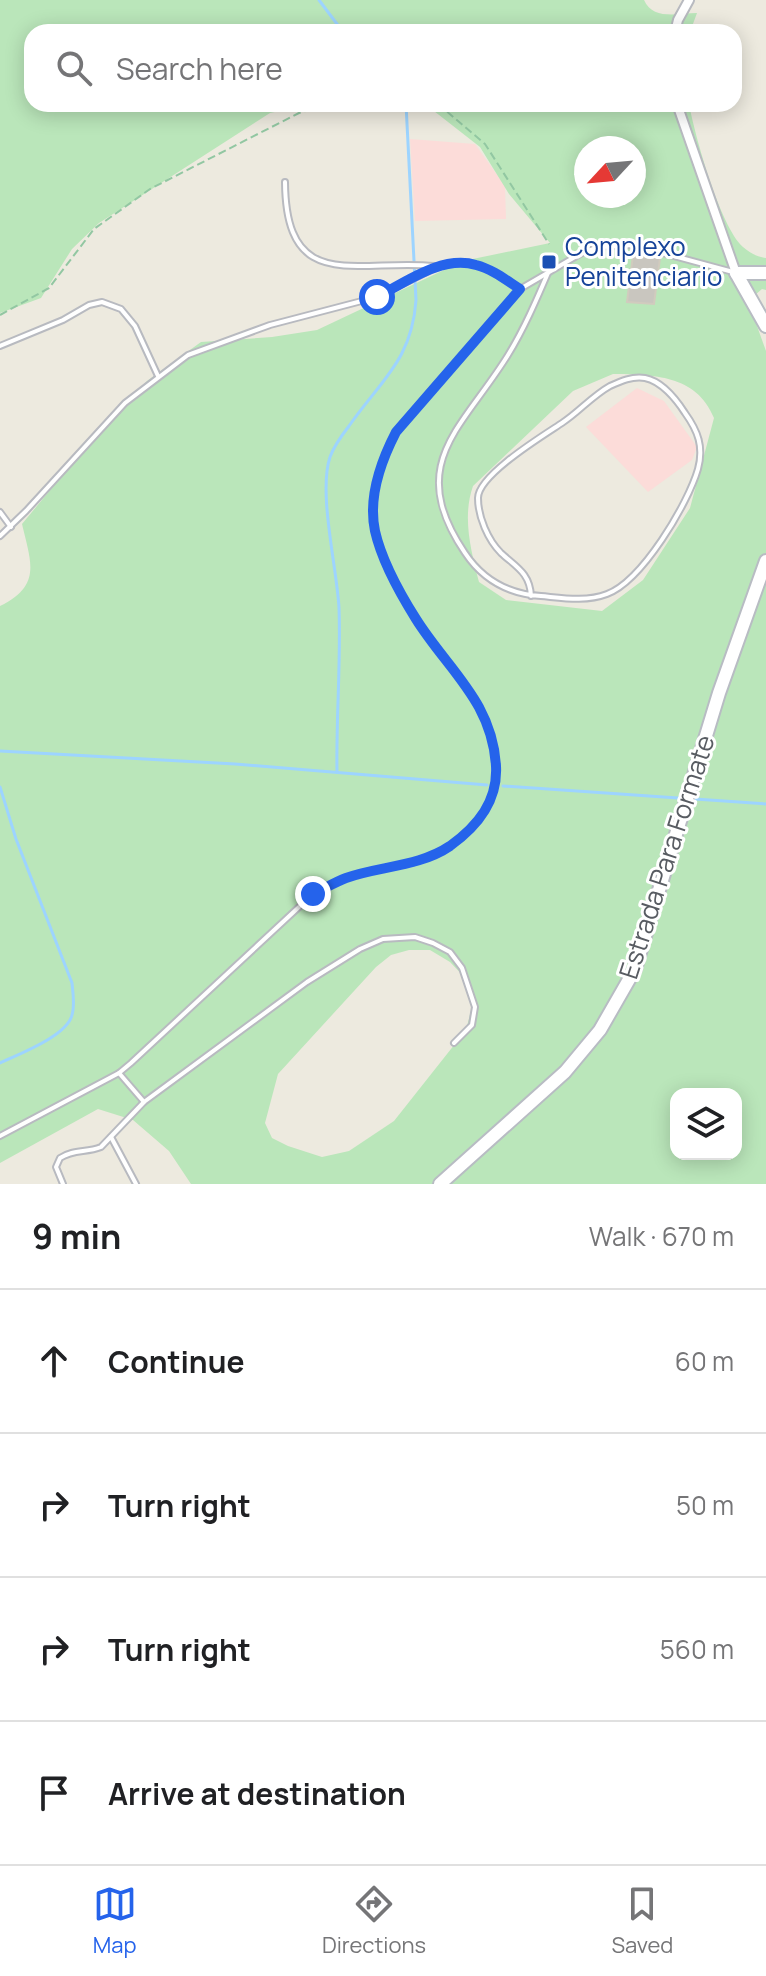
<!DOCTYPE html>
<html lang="en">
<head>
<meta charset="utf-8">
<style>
	:root { --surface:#fff; --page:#f2f2f2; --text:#202124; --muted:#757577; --line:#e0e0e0; --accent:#2563eb }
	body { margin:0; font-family:Manrope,sans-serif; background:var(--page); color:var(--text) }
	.controls { position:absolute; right:24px; bottom:24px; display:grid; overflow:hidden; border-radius:16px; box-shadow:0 4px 20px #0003 }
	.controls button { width:72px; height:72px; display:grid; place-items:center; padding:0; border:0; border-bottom:2px solid var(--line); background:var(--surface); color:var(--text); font:40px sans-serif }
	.compass { position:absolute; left:574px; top:136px; width:72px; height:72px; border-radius:50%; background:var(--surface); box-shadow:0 4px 20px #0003; rotate:244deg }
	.stop { position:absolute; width:24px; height:24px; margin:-18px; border:6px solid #2563eb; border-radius:50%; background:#fff }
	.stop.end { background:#2563eb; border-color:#fff; box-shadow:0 2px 8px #0008 }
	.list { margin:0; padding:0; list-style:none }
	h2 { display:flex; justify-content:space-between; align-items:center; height:104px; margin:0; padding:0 32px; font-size:34px }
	h2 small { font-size:26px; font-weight:400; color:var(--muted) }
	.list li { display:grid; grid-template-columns:52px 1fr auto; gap:24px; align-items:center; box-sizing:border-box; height:144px; padding:0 32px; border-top:2px solid var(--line) }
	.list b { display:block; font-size:30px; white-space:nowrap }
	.list em { font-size:26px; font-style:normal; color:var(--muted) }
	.icon { flex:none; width:44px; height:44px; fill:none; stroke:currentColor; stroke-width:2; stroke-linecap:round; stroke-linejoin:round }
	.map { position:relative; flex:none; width:766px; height:1184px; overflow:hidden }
	.search { position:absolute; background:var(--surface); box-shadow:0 4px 20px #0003; left:24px; right:24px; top:24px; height:88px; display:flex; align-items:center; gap:20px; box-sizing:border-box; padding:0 28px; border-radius:24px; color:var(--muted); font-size:30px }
	.sheet { height:680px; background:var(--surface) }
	nav { display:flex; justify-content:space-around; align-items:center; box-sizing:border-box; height:112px; border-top:2px solid var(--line); background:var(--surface); font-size:22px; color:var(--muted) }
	nav a { display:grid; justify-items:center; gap:4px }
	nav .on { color:var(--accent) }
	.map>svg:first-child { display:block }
	.medical { fill:#fcdcd9 }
	.green { fill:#bae6ba; fill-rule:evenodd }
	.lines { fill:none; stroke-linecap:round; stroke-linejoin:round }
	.stream { stroke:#9dd4ff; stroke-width:3 }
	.building { fill:#c9c6bf; stroke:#d1cbbe; stroke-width:2 }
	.lane-casing { stroke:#b8bac0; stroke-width:8 }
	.street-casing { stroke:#b8bac0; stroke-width:12 }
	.secondary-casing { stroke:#b8bcc3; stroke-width:16 }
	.path { stroke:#92c7a2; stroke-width:2; stroke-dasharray:8 4; stroke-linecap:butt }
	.lane { stroke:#fff; stroke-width:4 }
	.street { stroke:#fff; stroke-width:8 }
	.secondary { stroke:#fff; stroke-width:12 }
	.route { stroke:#2563eb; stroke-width:10 }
	.transit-dot { fill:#1a4fb4; stroke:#fff; stroke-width:3 }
	.labels { text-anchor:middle; stroke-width:6; stroke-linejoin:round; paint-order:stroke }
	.transit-label { font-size:26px; fill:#164399; stroke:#fff; text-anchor:start }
	.street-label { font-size:26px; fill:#585c62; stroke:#fff }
</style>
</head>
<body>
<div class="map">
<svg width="766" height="1184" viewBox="0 0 766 1184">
	<rect width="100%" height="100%" fill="#edeadf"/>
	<g class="medical">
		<polygon points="410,139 475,144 505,186 506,219 415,221"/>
		<polygon points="637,388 664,401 697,447 692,460 648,492 586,427"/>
	</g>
	<g class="green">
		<path d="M0 0H644C653 21 679 13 697 13L690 32H32V104H311L270 113 99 223 72 249 41 298 0 313Z"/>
		<path d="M425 104H689C695 136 720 226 743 247 750 253 757 257 766 258V290L762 289 748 301 766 351V1184H191L169 1151 133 1120 98 1109 0 1163V606C42 585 31 563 22 524L85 448 147 381 201 342 272 337 317 330 463 261 550 243 509 194 480 147ZM586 148H634V196H586ZM613 374C653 375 696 374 714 418L690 508 643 580 602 611 506 600 479 582C471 551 462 517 473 486L573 391ZM409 950H430L450 962 469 982 474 999 466 1030 394 1121 349 1151 322 1157 288 1146 272 1138 265 1123 278 1074 376 967 391 955ZM676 1094H736V1154H676Z"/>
	</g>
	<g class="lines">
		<g class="stream">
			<polyline points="319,0 343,32"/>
			<polyline points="0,751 235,764 487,785"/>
			<path d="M337 772C336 718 341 663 339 608 337 568 318 493 330 457 334 446 342 435 349 426 381 380 412 360 416 300L406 104"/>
			<polyline points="503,786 678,798"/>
			<path d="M0 787 16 839 72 983C73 993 75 1005 72 1015 67 1036 19 1054 0 1063"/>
			<polyline points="695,799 766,804"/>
		</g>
	</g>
	<polygon class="building" points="633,255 660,258 654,304 627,302"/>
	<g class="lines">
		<defs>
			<g id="lane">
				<path d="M285 182C286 296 357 258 435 266"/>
				<polyline points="0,346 63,320 89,305 102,302 121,309 135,326 158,376"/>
				<polyline points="0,512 11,527"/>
				<polyline points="0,536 26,511 125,403 188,355 270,325 377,297 437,267 454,263 473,264 491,271 520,289"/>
				<path d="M531 596C530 573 516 567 501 553 488 540 478 517 478 498 478 475 544 435 562 423 579 412 592 396 610 386 621 381 632 376 645 378 661 381 676 399 685 413 698 431 704 447 698 469 688 504 642 581 607 594 586 602 563 598 541 596 509 594 483 580 465 553 404 463 463 428 508 355 524 329 536 301 548 273"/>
				<polyline points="119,1073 144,1102"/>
				<path d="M0 1136 119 1073 131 1063 313 894C324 889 335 882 346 878 380 866 419 867 450 846 478 826 498 801 496 766 492 701 448 670 416 619 399 592 382 562 375 531 368 498 381 461 396 432L520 289 580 254 599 247 633 245 733 272"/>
				<polyline points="111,1137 136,1184"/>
				<path d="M63 1184 56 1167 60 1158C74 1149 86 1153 101 1147L144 1102 307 982 360 949 383 939 415 937 433 943 450 952 462 968 475 1007 472 1025 454 1043"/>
			</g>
			<g id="street">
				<polyline points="675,32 678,20 689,0"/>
				<polyline points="677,104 736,273"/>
			</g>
			<g id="secondary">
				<polyline points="736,273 766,326"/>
				<polyline points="736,273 766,273"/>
				<polyline points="440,1184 565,1072 600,1030 635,969 719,693 766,561"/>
			</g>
		</defs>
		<use href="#lane" class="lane-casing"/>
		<use href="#street" class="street-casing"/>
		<use href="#secondary" class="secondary-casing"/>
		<g class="path">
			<polyline points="438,104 485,144 549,244"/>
			<polyline points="0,315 49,288 94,229 150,189 299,113 328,104"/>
		</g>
		<use href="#lane" class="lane"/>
		<use href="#street" class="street"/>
		<use href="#secondary" class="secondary"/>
	</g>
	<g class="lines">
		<path class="route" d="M313 894C324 889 335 882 346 878 379 866 419 867 450 846 478 826 498 801 496 766 492 701 448 670 416 619 399 592 382 562 375 531 368 498 381 461 396 432L520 289C506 280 492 269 476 265 442 255 406 282 377 297"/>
	</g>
	<rect class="transit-dot" x="541" y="254" width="16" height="16" rx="4"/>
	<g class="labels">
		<g class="transit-label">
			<text x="565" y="256">Complexo<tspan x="565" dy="30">Penitenciario</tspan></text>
		</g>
		<g class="street-label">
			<text transform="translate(667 857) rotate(-72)" y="9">Estrada Para Formate</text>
		</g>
	</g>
</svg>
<div class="controls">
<button><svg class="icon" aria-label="layers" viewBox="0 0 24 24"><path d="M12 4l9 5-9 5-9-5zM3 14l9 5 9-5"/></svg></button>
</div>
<svg class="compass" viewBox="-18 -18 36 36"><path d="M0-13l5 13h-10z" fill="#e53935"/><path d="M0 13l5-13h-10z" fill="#757577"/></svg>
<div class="stop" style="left:377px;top:297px"></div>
<div class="stop end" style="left:313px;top:894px"></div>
<div class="search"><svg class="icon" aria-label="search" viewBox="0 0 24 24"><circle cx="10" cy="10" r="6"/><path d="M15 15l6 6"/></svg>Search here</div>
</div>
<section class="sheet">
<h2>9 min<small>Walk · 670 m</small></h2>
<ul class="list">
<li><svg class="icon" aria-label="ahead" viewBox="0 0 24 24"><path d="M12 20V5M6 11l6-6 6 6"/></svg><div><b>Continue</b></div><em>60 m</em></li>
<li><svg class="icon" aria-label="right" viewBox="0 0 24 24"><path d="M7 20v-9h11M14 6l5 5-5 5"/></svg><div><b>Turn right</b></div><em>50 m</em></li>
<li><svg class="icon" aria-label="right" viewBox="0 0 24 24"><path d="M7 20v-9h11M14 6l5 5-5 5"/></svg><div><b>Turn right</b></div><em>560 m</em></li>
<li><svg class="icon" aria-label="arrive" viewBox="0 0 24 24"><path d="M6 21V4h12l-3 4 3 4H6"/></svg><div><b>Arrive at destination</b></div></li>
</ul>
</section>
<nav>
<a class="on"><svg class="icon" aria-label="map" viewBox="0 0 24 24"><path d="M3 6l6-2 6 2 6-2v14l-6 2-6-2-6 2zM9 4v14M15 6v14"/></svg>Map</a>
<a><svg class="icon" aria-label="directions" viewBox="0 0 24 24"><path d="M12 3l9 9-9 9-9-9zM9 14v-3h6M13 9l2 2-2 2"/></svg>Directions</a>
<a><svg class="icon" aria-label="saved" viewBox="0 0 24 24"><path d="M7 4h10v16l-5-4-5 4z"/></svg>Saved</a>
</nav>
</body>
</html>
